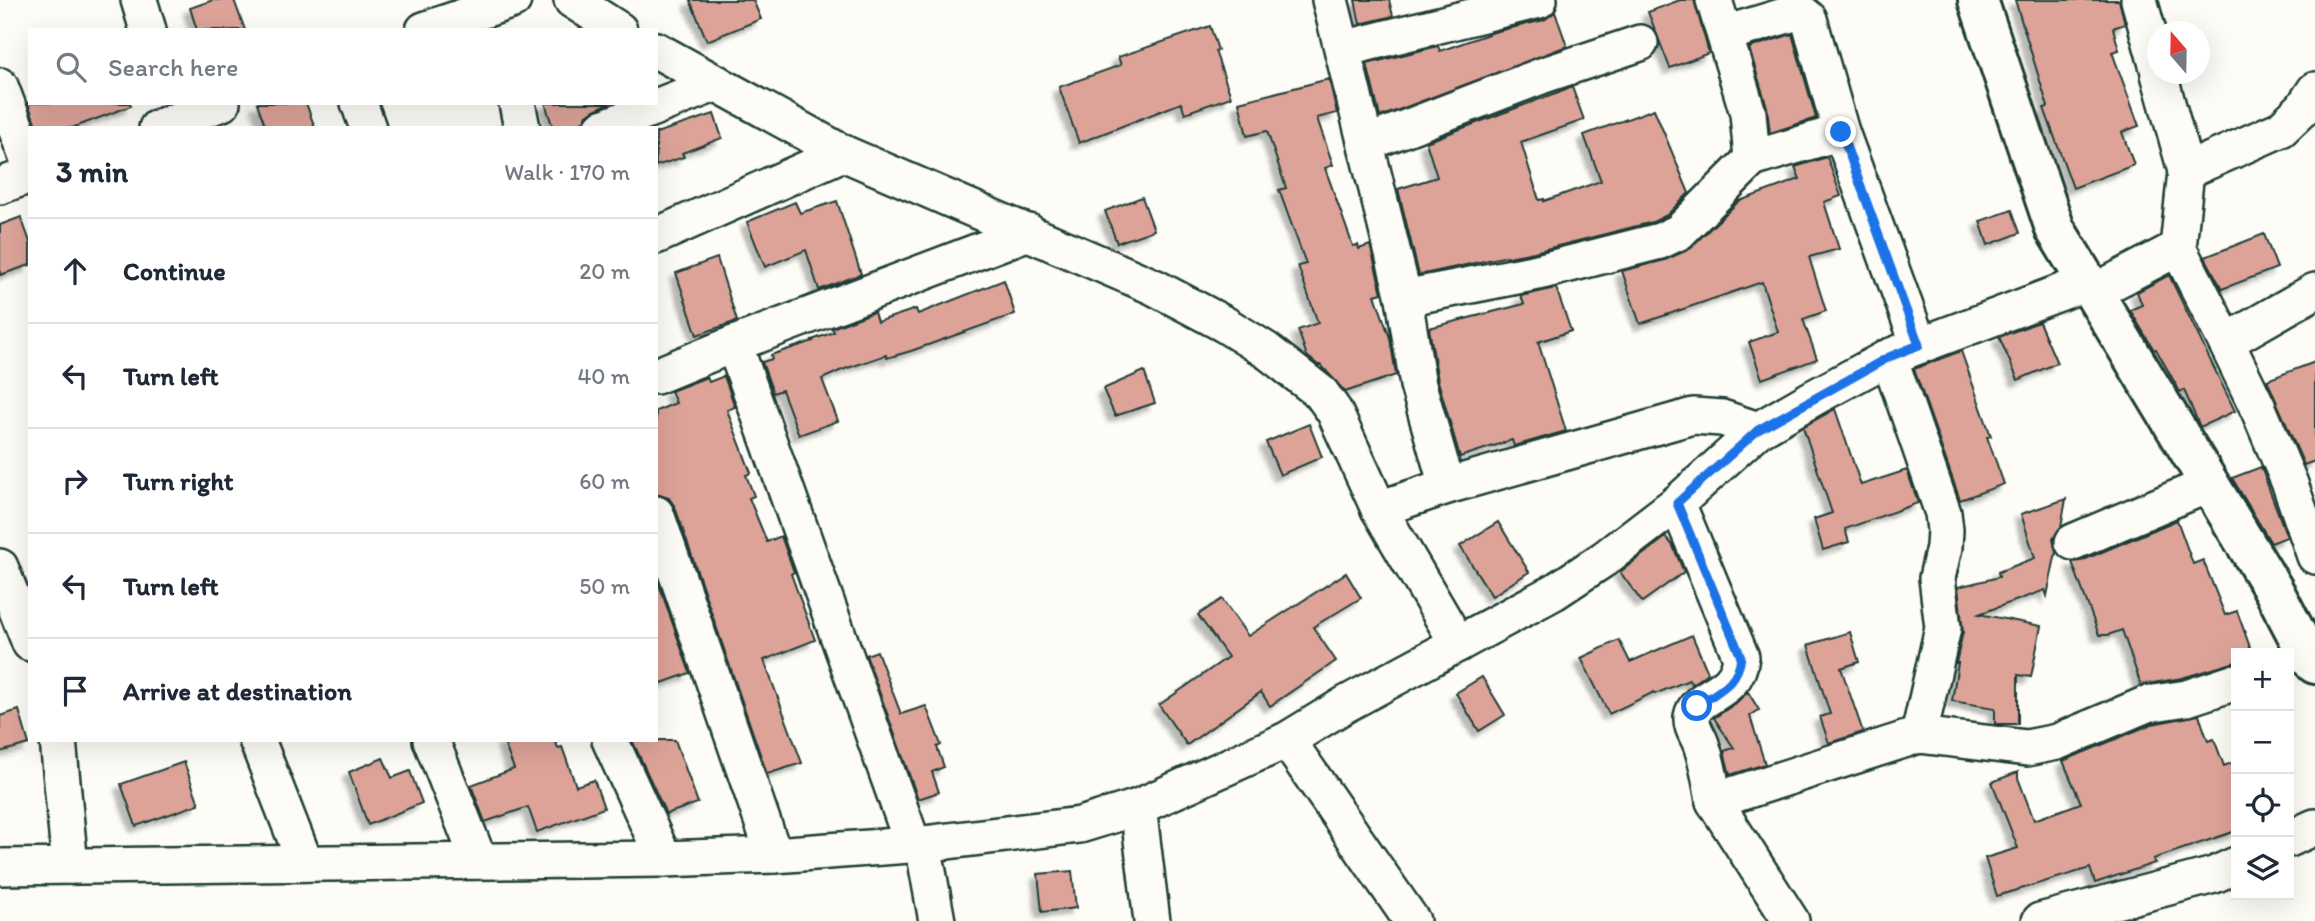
<!DOCTYPE html>
<html lang="en">
<head>
<meta charset="utf-8">
<style>
	:root { --surface:#fff; --page:#f6f6f7; --text:#1f2937; --muted:#747a83; --line:#e0e1e3 }
	body { margin:0; font-family:Itim,sans-serif; background:var(--page); color:var(--text) }
	.controls { position:absolute; right:21px; bottom:21px; display:grid; overflow:hidden; border-radius:0px; box-shadow:0 7px 28px #0002 }
	.controls button { width:63px; height:63px; display:grid; place-items:center; padding:0; border:0; border-bottom:2px solid var(--line); background:var(--surface); color:var(--text); font:35px sans-serif }
	.compass { position:absolute; left:2147px; top:21px; width:63px; height:63px; border-radius:50%; background:var(--surface); box-shadow:0 7px 28px #0002; rotate:340deg }
	.stop { position:absolute; width:21px; height:21px; margin:-16px; border:5px solid #1a73e8; border-radius:50%; background:#fff }
	.stop.end { background:#1a73e8; border-color:#fff; box-shadow:0 2px 7px #0008 }
	.list { margin:0; padding:0; list-style:none }
	h2 { display:flex; justify-content:space-between; align-items:center; height:91px; margin:0; padding:0 28px; font-size:30px }
	h2 small { font-size:23px; font-weight:400; color:var(--muted) }
	.list li { display:grid; grid-template-columns:46px 1fr auto; gap:21px; align-items:center; box-sizing:border-box; height:105px; padding:0 28px; border-top:2px solid var(--line) }
	.list b { display:block; font-size:26px; white-space:nowrap }
	.list em { font-size:23px; font-style:normal; color:var(--muted) }
	.icon { flex:none; width:38px; height:38px; fill:none; stroke:currentColor; stroke-width:2; stroke-linecap:round; stroke-linejoin:round }
	.map { position:relative; flex:none; width:2315px; height:921px; overflow:hidden }
	.search { position:absolute; background:var(--surface); box-shadow:0 7px 28px #0002; left:28px; top:28px; width:630px; height:77px; display:flex; align-items:center; gap:18px; box-sizing:border-box; padding:0 24px; border-radius:0px; color:var(--muted); font-size:26px }
	.panel { position:absolute; background:var(--surface); box-shadow:0 7px 28px #0002; left:28px; top:126px; width:630px; height:616px; border-radius:0px }
	.map>svg:first-child { display:block }
	.building { fill:#dda399; stroke:#1f3d34; stroke-width:2; filter:url(#shadow) }
	.lines { fill:none; stroke-linecap:round; stroke-linejoin:round }
	.street-casing { stroke:#1f3d34; stroke-width:40 }
	.secondary-casing { stroke:#1f3d34; stroke-width:44 }
	.street { stroke:#fdfcf7; stroke-width:35 }
	.secondary { stroke:#fdfcf7; stroke-width:38 }
	.route { stroke:#1a73e8; stroke-width:9 }
</style>
</head>
<body>
<div class="map">
<svg width="2315" height="921" viewBox="0 0 2315 921">
	<defs>
		<filter id="shadow"><feDropShadow dx="-6" dy="6" stdDeviation="2" flood-color="#0004"/></filter>
	</defs>
	<rect width="100%" height="100%" fill="#fdfcf7"/>
	<filter id="ink" filterUnits="userSpaceOnUse"><feTurbulence type="fractalNoise" baseFrequency=".0143" numOctaves="2"/><feDisplacementMap in="SourceGraphic" scale="14" xChannelSelector="R" yChannelSelector="G"/><feConvolveMatrix kernelMatrix="1 2 1 2 8 2 1 2 1" color-interpolation-filters="sRGB"/></filter>
	<g filter="url(#ink)">
		<g class="building">
			<polygon points="213,0 234,0 245,30 197,30 190,8"/>
			<polygon points="690,0 753,0 761,19 707,41"/>
			<polygon points="1355,0 1389,0 1393,16 1360,24"/>
			<polygon points="1680,0 1694,0 1709,53 1670,68 1648,12"/>
			<polygon points="2015,0 2119,0 2125,24 2113,28 2119,50 2112,52 2139,126 2122,132 2134,165 2073,188 2044,108 2048,107"/>
			<polygon points="1555,12 1567,46 1380,117 1367,64 1438,46 1440,51 1494,32 1544,20"/>
			<polygon points="1210,26 1218,50 1215,51 1231,97 1185,113 1181,103 1079,143 1059,87 1121,65 1118,57"/>
			<polygon points="1792,34 1816,118 1770,133 1767,107 1749,48"/>
			<polygon points="1329,79 1337,113 1317,118 1333,165 1325,168 1353,246 1358,245 1359,249 1370,245 1382,293 1375,295 1390,338 1396,375 1345,392 1321,365 1318,365 1307,356 1298,330 1318,323 1298,266 1306,264 1279,190 1286,188 1267,131 1247,136 1239,102"/>
			<polygon points="1572,87 1584,120 1521,142 1539,200 1544,199 1544,201 1601,181 1584,135 1654,109 1689,193 1667,215 1653,222 1534,252 1508,257 1507,256 1419,275 1398,189 1437,177 1426,142"/>
			<polygon points="28,103 130,103 131,106 72,128 37,128"/>
			<polygon points="257,103 306,103 315,128 266,128"/>
			<polygon points="545,103 610,103 594,110 587,115 584,121 564,128 553,128"/>
			<polygon points="714,114 722,138 682,153 684,157 656,166 656,133"/>
			<polygon points="1827,157 1841,196 1824,202 1839,249 1809,257 1826,311 1803,319 1817,359 1762,379 1749,342 1778,332 1762,282 1640,324 1622,271 1665,260 1688,250 1739,201 1800,179 1795,167"/>
			<polygon points="1142,197 1154,230 1117,243 1105,211"/>
			<polygon points="837,201 861,274 819,290 806,250 765,267 747,222 795,202 800,213"/>
			<polygon points="2012,210 2020,233 1988,245 1980,221"/>
			<polygon points="21,217 30,242 30,265 0,275 0,225"/>
			<polygon points="2264,234 2277,268 2222,289 2205,257"/>
			<polygon points="717,258 737,321 697,335 676,273"/>
			<polygon points="2169,275 2235,411 2200,427 2184,390 2180,392 2156,349 2154,350 2130,310 2142,305 2137,292"/>
			<polygon points="1004,280 1015,314 911,351 887,358 886,355 842,370 822,379 838,421 799,435 782,390 773,393 762,362 772,359 771,355 813,341 812,340 834,332 832,328 874,312 877,322 916,309 918,314"/>
			<polygon points="1556,288 1571,331 1538,342 1566,431 1514,446 1512,440 1460,457 1438,381 1429,328 1524,304 1521,296"/>
			<polygon points="2039,322 2057,363 2018,380 1999,337"/>
			<polygon points="1961,351 1991,436 1987,437 2004,484 1960,500 1914,369"/>
			<polygon points="2315,362 2315,461 2304,465 2267,380"/>
			<polygon points="1144,371 1155,403 1115,416 1103,389"/>
			<polygon points="724,376 735,407 727,410 751,473 746,475 754,496 749,498 767,542 781,536 794,572 791,574 815,640 764,660 802,763 767,774 675,507 669,498 656,494 656,411 676,403 671,391 707,377 709,382"/>
			<polygon points="1835,409 1861,485 1907,470 1918,503 1845,529 1849,542 1823,550 1814,519 1832,513 1803,427"/>
			<polygon points="1309,424 1322,457 1280,475 1266,442"/>
			<polygon points="2261,467 2287,537 2271,543 2232,478"/>
			<polygon points="2066,499 2061,527 2053,539 2056,552 2047,596 2045,590 1979,614 2041,626 2031,677 2018,675 2018,724 1995,724 1995,708 1952,701 1958,663 1956,663 1963,632 1958,587 1999,577 1998,572 2035,558 2021,514"/>
			<polygon points="2177,520 2193,564 2203,560 2225,615 2237,611 2252,653 2236,653 2236,662 2182,678 2141,685 2122,630 2108,635 2099,635 2072,562 2081,561"/>
			<polygon points="1498,522 1529,572 1492,596 1460,546"/>
			<polygon points="1666,537 1673,546 1684,572 1642,602 1620,572"/>
			<polygon points="1346,573 1361,598 1313,627 1336,661 1270,706 1261,692 1187,745 1159,705 1228,657 1198,615 1222,599 1248,636"/>
			<polygon points="656,576 690,673 656,685"/>
			<polygon points="1850,632 1859,662 1841,668 1863,732 1829,743 1820,717 1830,714 1808,645"/>
			<polygon points="1692,635 1708,673 1692,684 1689,680 1655,694 1654,692 1609,714 1581,658 1619,640 1630,662"/>
			<polygon points="877,651 901,714 926,706 941,745 937,747 944,767 932,772 939,792 918,799 866,655"/>
			<polygon points="1482,677 1505,715 1479,731 1456,693"/>
			<polygon points="1748,692 1759,710 1750,716 1765,764 1730,775 1724,751 1734,748 1714,718 1736,703"/>
			<polygon points="19,710 29,744 0,752 0,716"/>
			<polygon points="2199,715 2208,741 2214,739 2224,766 2236,761 2236,831 2153,859 2155,863 2095,883 2090,868 1997,896 1985,858 2018,848 1992,782 2018,772 2018,778 2034,820 2081,803 2063,761 2152,724"/>
			<polygon points="503,740 555,740 558,748 562,747 576,786 594,780 604,808 537,832 528,807 485,822 471,785 514,769"/>
			<polygon points="632,740 675,740 698,803 666,814"/>
			<polygon points="383,758 392,778 410,771 422,803 368,825 349,772"/>
			<polygon points="184,762 199,804 136,826 121,784"/>
			<polygon points="1072,871 1076,908 1042,912 1038,874"/>
		</g>
		<g class="lines">
			<defs>
				<g id="street">
					<polyline points="139,0 148,30"/>
					<polyline points="572,0 619,30"/>
					<polyline points="1330,0 1404,298 1418,385 1447,486"/>
					<polyline points="2139,0 2158,68"/>
					<polyline points="424,30 513,0"/>
					<polyline points="1725,34 1794,13 1803,14 1809,19 1841,132 1919,345"/>
					<polyline points="1343,49 1539,0"/>
					<polyline points="656,50 843,153 1154,287 1224,324 1266,350 1321,393 1334,411 1379,509 1447,486 1693,416 1722,418 1758,430"/>
					<polyline points="2159,74 2186,171 2178,248 2226,342 2258,408 2290,484 2315,556"/>
					<polyline points="0,86 30,165"/>
					<polyline points="359,103 368,128"/>
					<polyline points="517,103 522,128"/>
					<polyline points="157,128 222,103"/>
					<polyline points="602,128 717,83"/>
					<polyline points="1367,143 1544,75 1640,43"/>
					<polyline points="1752,159 1841,132"/>
					<polyline points="2186,171 2281,129 2303,108 2315,90"/>
					<polyline points="0,186 30,175"/>
					<polyline points="656,236 843,153"/>
					<polyline points="2094,292 2178,248"/>
					<polyline points="1404,298 1538,272 1660,241 1679,232 1752,159 1748,113 1714,0"/>
					<polyline points="2226,342 2315,291"/>
					<polyline points="734,344 913,845"/>
					<polyline points="1889,357 1943,513 1945,530 1944,547 1937,578 1943,628 1919,735"/>
					<polyline points="656,376 734,344 1029,232"/>
					<path d="M1677 503 1741 657C1737 696 1696 692 1692 717 1691 729 1699 736 1702 747 1708 765 1711 783 1714 801"/>
					<polyline points="1379,509 1458,644"/>
					<polyline points="656,514 774,855"/>
					<polyline points="2073,542 2210,484"/>
					<polyline points="0,567 30,643"/>
					<polyline points="58,740 70,866"/>
					<polyline points="257,740 305,863"/>
					<polyline points="431,740 479,861"/>
					<polyline points="610,740 664,859"/>
					<polyline points="1287,740 1412,921"/>
					<polyline points="1138,807 1152,921"/>
					<polyline points="2289,839 2315,827"/>
					<polyline points="923,844 937,921"/>
					<polyline points="0,867 664,859 774,855 923,844 1080,825 1138,807 1287,740 1346,704 1554,592 1604,559 1677,503 1758,430 1815,397 1889,357 2088,282"/>
					<polyline points="1791,921 1714,801 1919,735 2027,748 2057,742 2147,704 2187,698 2236,682"/>
					<polyline points="2040,921 2214,875 2236,865"/>
				</g>
				<polyline id="secondary" points="1978,0 2055,229 2273,589 2306,652 2315,664"/>
			</defs>
			<use href="#street" class="street-casing"/>
			<use href="#secondary" class="secondary-casing"/>
			<use href="#street" class="street"/>
			<use href="#secondary" class="secondary"/>
		</g>
	</g>
	<g class="lines" filter="url(#ink)">
		<path class="route" d="M1697 706C1718 691 1738 684 1741 657L1677 503 1758 430 1889 357 1919 345 1841 132"/>
	</g>
</svg>
<div class="controls">
<button>+</button>
<button>−</button>
<button><svg class="icon" aria-label="locate" viewBox="0 0 24 24"><circle cx="12" cy="12" r="6"/><path d="M12 2v4M12 18v4M2 12h4M18 12h4"/></svg></button>
<button><svg class="icon" aria-label="layers" viewBox="0 0 24 24"><path d="M12 4l9 5-9 5-9-5zM3 14l9 5 9-5"/></svg></button>
</div>
<svg class="compass" viewBox="-18 -18 36 36"><path d="M0-13l5 13h-10z" fill="#e53935"/><path d="M0 13l5-13h-10z" fill="#747a83"/></svg>
<div class="stop" style="left:1697px;top:706px"></div>
<div class="stop end" style="left:1841px;top:132px"></div>
<div class="search"><svg class="icon" aria-label="search" viewBox="0 0 24 24"><circle cx="10" cy="10" r="6"/><path d="M15 15l6 6"/></svg>Search here</div>
<section class="panel">
<h2>3 min<small>Walk · 170 m</small></h2>
<ul class="list">
<li><svg class="icon" aria-label="ahead" viewBox="0 0 24 24"><path d="M12 20V5M6 11l6-6 6 6"/></svg><div><b>Continue</b></div><em>20 m</em></li>
<li><svg class="icon" aria-label="left" viewBox="0 0 24 24"><path d="M17 20v-9H6M10 6l-5 5 5 5"/></svg><div><b>Turn left</b></div><em>40 m</em></li>
<li><svg class="icon" aria-label="right" viewBox="0 0 24 24"><path d="M7 20v-9h11M14 6l5 5-5 5"/></svg><div><b>Turn right</b></div><em>60 m</em></li>
<li><svg class="icon" aria-label="left" viewBox="0 0 24 24"><path d="M17 20v-9H6M10 6l-5 5 5 5"/></svg><div><b>Turn left</b></div><em>50 m</em></li>
<li><svg class="icon" aria-label="arrive" viewBox="0 0 24 24"><path d="M6 21V4h12l-3 4 3 4H6"/></svg><div><b>Arrive at destination</b></div></li>
</ul>
</section>
</div>
</body>
</html>
